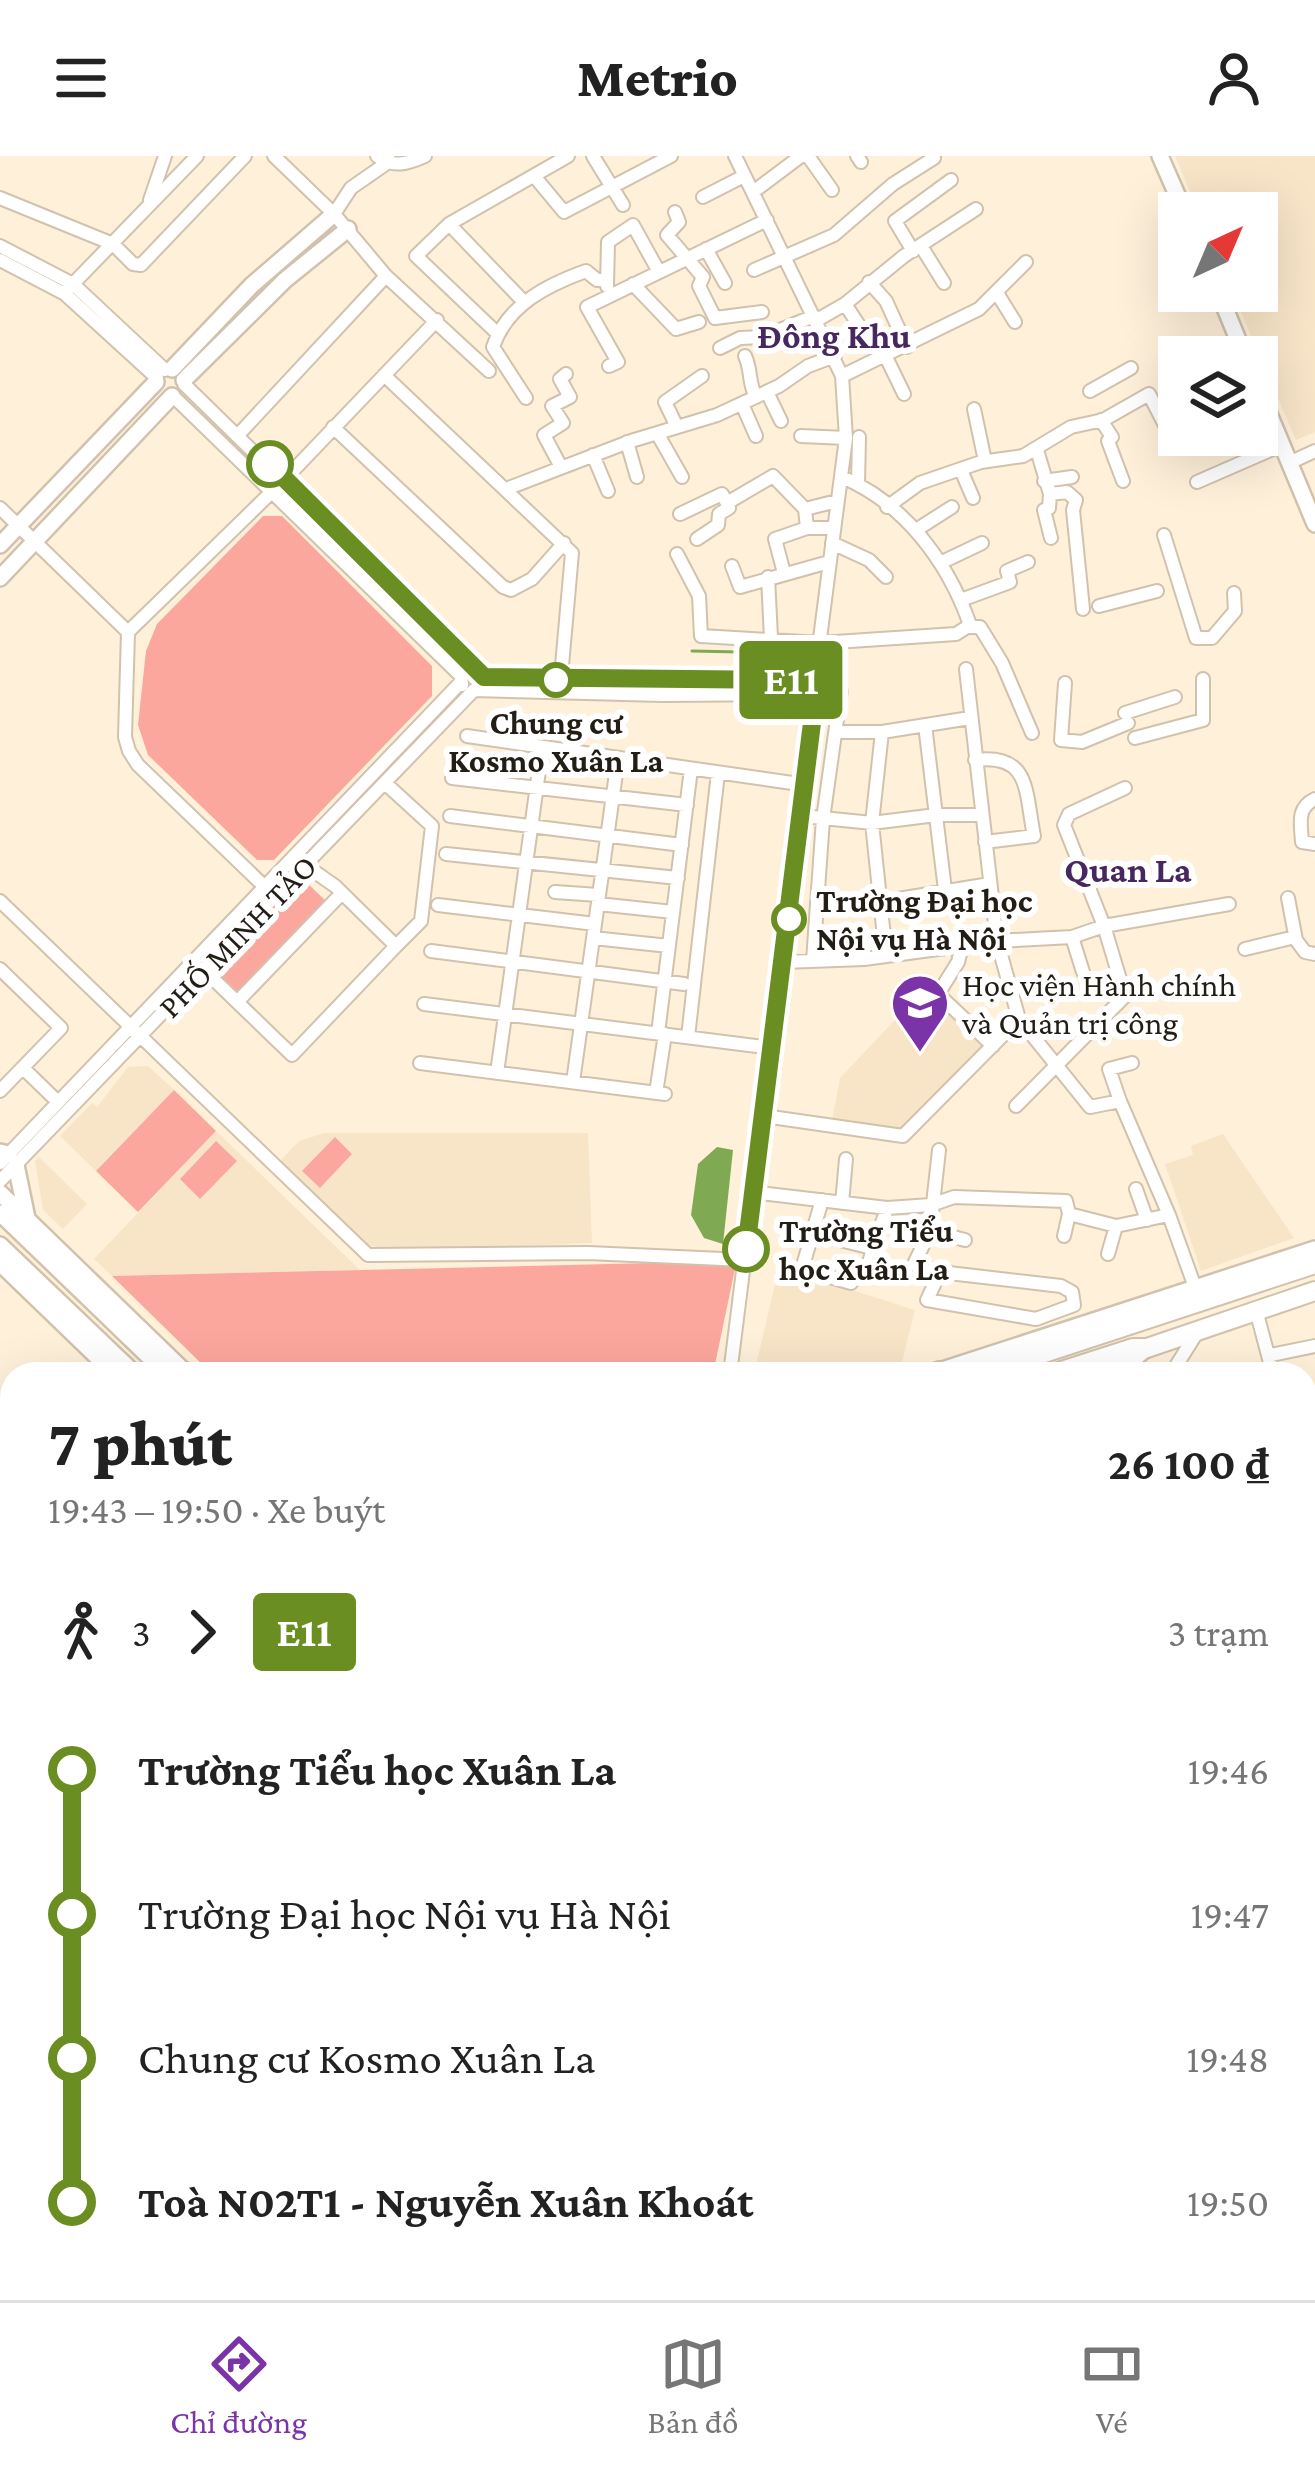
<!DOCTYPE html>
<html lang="vi">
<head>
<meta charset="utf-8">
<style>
  :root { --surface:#fff; --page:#f6f6f6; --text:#222; --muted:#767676; --line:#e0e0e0; --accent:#7a34a7 }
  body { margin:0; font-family:"Crimson Pro",serif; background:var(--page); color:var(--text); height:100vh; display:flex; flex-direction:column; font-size:45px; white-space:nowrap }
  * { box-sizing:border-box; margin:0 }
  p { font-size:39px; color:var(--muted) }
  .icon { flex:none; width:66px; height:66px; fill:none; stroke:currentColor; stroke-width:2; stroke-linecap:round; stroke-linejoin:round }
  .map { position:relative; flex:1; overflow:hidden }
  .side { position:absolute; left:0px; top:1206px; width:1317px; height:939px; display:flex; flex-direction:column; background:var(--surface); border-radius:36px 36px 0 0; box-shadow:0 12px 48px #0002 }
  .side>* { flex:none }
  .badge { padding:0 24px; border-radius:9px; font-size:42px; line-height:78px }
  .needle { width:78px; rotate:44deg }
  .buttons { position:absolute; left:1158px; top:36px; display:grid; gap:24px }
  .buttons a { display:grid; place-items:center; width:120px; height:120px; border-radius:0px; background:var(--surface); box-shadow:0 12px 48px #0002; font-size:60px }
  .map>.badge { position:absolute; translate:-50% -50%; box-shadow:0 0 0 6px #fff }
  .legs { display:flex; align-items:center; gap:18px; height:132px; padding:0 48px; font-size:39px }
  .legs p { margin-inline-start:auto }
  .head { display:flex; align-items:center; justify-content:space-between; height:204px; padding:0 48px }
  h1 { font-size:66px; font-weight:800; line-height:90px }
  ul { padding:0 48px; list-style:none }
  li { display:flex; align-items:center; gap:42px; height:144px; font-size:45px }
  li i { display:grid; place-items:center; width:18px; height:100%; margin:0 15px; background:currentColor }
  li i::after { content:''; width:30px; height:30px; margin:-15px; border:9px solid; border-radius:50%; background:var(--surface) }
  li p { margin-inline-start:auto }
  li:first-child i { background:linear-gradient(#0000 50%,currentColor 0) }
  li:last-child i { background:linear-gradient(currentColor 50%,#0000 0) }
  header { display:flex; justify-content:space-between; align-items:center; height:156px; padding:0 48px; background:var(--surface); font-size:54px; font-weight:800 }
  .dock { display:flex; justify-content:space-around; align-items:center; height:168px; border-top:3px solid var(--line); background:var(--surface); font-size:33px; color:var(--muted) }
  .dock a { display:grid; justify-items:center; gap:6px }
  .dock .on { color:var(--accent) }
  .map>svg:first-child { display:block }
</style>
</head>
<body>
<header><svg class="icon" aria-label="menu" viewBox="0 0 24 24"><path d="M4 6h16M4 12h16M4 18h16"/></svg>Metrio<svg class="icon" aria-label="person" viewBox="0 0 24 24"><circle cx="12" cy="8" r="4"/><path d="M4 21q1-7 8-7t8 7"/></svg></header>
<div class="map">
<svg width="1315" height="2144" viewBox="0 0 1315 2144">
  <rect width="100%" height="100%" fill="#fef0d9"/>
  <path fill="#f8e5c8" d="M1175,0H1315V276L1296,284L1232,135H1257V57H1199Z
    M926,831L987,890L903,976L832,965L840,922Z
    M148,910L174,934L96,1015L60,980L92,947L97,951L128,911Z
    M216,975L360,1114L112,1120L94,1103Z
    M324,977H588L592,1087L396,1095L363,1088L278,1007L299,985Z
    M1223,978L1294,1082L1201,1115L1165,1008L1193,999L1191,990Z
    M39,1001L87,1048L63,1073L43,1054L35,1005Z
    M779,1111L915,1154L901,1210L872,1218H754Z"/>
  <path fill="#fca79d" d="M263,360H282L432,510V540L274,704H257L148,599L138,569L146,495L157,468Z
    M306,726L327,746L235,844L213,822Z
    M174,934L216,975L138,1056L96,1015Z
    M335,981L352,998L320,1032L302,1015Z
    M216,985L237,1005L200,1043L180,1023Z
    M650,1107L736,1108L713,1218H212L112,1120Z"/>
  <path fill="#7fa952" d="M717,991L733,994L723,1088L704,1082L691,1059L698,1008Z
    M1315,1706V2144H693L702,2133H1305V1709Z"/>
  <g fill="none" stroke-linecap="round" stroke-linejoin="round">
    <path stroke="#7fa952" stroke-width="3" d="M692,495L793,497
      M0,1439H12"/>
    <g stroke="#d1c2ad" stroke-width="16">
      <path id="minor" d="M274,0L334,58L386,120L489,215
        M377,0C394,12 407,8 425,0
        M593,0L623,49
        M735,0L842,220L846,282L815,521
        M808,0L832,34
        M857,0L861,6
        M534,20L564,56L671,0
        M753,36L801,0
        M703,41L744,20
        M0,42L113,88L133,108L141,109L245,0
        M150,44L165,0
        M675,56L679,66L667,79L703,121L699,130L715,162L762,156
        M334,58L351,32L387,7L388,0
        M449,68L524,146
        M0,90L73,128L165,214
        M921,90L944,127
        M706,93L725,127
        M913,95L895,65L951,24
        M0,104L65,138L157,222
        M754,114L834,79L893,28L934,2
        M869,126L886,145L907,191
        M633,128L676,173L699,166
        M607,130L608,86L633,69L659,116
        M69,132L197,0
        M997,137L1015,166
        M845,148L862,174V188
        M817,164L845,148L904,100L976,53
        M497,177L416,100L449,68L568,0
        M720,192L740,182L763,181L814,160
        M745,200C752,215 748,227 756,241
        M886,201L904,238
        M609,210L618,206L587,151L767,64
        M384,219L572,397L560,532
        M842,220L979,153L1026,106
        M184,228L484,521
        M1090,235L1131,212
        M767,236L781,265
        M173,240L461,520L462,529
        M526,242L493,191C507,149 547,129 586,115L597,124H605
        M742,248L756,280
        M974,253L985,305
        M1105,263L1149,238L1168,275L1179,269
        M1101,264L1112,281L1108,285L1123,325
        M333,271L503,431L511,434L532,423L564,387
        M677,271L665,246L702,220
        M657,277L682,321
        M239,278L386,120
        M801,280L846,282
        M627,286L637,321
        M1037,294L1050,338L1049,352L1044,354L1051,382
        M593,299L608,335
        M1289,307L1315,295
        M561,311L544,279L563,267L552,250L570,241L560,223L566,218
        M961,314L973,342
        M842,321C904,347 947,405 969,466L967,471
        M1044,325L1072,321
        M1197,326L1282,289
        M858,327L859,281
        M506,333L631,285L717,259L779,230L808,210L835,200
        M1050,338L1067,336L1076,344L1073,354L1083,453
        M887,351L920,327L981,306L1023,300L1071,271L1103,264
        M0,352L128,476L125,581L129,595L138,609L266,732
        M805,353L837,345
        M680,358L722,338L727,347
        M916,374L952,351
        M1164,379L1196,482H1212L1235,455L1234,437
        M697,383L718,369L719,358L729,352L727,347L773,320L805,353L807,372
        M832,387L869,404L886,421
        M677,398L699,440L701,480L820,487L956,478L967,471
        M940,407L982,387
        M732,410L740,431L829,406
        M784,417L775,383L807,372H833
        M768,421L771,482
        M961,444L1010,426L1007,415L1028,406
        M1099,450L1157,435
        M967,471H980L1002,507L1032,577
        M128,476L285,323L437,164
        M966,513L997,785L1019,863L1090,951L1120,945L1169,1059
        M484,521L798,524L807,519L821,527V535L815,543L730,1218
        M1065,527L1061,584L1082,586L1128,567
        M1125,557L1175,541
        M925,569L945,734
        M836,576H882L970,562
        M882,576L872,667L886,800
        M467,580L806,629
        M1135,582L1203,564V523
        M975,604C1031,597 1025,636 1034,680L985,686
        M452,622L687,649
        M1315,643C1296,652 1301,668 1302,686L1315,688
        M450,660L682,689
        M803,660L872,667L936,659H981
        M446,698L678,722
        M305,709L335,730L396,790L421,765L432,670L385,627
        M555,736L598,739
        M1288,742L1296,784L1305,796L1315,798
        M0,745L368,1099L588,1097L745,1104
        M880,746L990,728
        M598,748L673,756
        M438,749L595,768
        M1072,781L1083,816
        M593,782L669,790
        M962,790L958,806L938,838L993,890
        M1245,793L1295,781
        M431,795L684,828
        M813,805L823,663L841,535L822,532
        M783,806L864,803L997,785L1072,781L1104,770L1229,748
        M0,813L61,872L0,935
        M205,815L292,899L396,790
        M237,846L342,737
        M424,848L772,892
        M658,877L691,613
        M688,881L718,617
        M420,907L665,938
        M23,912L58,946
        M497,917L542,593
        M573,926L618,603
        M656,937L665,878
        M1120,945L1109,913L1132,907
        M1016,950L1125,840L1104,770L1064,669L1069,658L1125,632
        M764,960L903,980L1019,863
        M939,994L930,1075L914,1108L940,1116L927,1144L1036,1163L1074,1149L1072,1136L1061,1130L940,1116
        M0,1007L461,526
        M0,1025L474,534L663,539L798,538L804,544L815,543
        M1136,1033L1147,1064
        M752,1036L887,1052L931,1049L954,1041L1066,1045L1069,1058L1116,1070L1169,1059L1196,1134
        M822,1044L802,1113L851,1127
        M842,1047L846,1003
        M930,1075L965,1084
        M812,1077L872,1092
        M1064,1080L1069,1058
        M1108,1098L1116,1070
        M868,1109L887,1052
        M1256,1154L1273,1218
        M1271,1199L1315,1190
        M1171,1218L1198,1175
        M1305,1252L1315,1250
        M1305,1335L1315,1345
        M1305,1702L1315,1699
        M45,2144H144
        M159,2144H302
        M333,2144L384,2141L514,2144
        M589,2144L611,2133"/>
    </g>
    <g stroke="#d1c2ad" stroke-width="20">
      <path id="major" d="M1160,0L1185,57
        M1218,135L1245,201
        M172,213L252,129L334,58
        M184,224L285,124L348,73
        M1257,229L1315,368
        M0,389L156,226
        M0,422L172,240
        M0,996L9,998
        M16,1009L27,1062
        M0,1037L187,1218
        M0,1057L167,1218
        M0,1089L135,1218
        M0,1107L115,1218
        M930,1218L1315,1093
        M1082,1218L1136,1201L1147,1192
        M1305,1603L1315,1599
        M1305,1623L1315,1619
        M0,1728L12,1716
        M0,1789L12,1777
        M475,2144L488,2133
        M494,2144L507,2133"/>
    </g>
    <g stroke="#d1c2ad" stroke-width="22">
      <path id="highway" d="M937,1218L939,1215
        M980,1218L1315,1108
        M1052,1218L1133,1192H1147L1315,1135
        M0,1743L12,1730
        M0,1775L12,1763"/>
    </g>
    <use href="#minor" stroke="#fff" stroke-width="12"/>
    <use href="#major" stroke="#fff" stroke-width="15"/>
    <use href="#highway" stroke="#fff" stroke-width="18"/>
  </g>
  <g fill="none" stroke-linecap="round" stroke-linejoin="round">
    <g stroke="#fff" stroke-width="27">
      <path id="line-1" d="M270,308L484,521L799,524L808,519L819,523L821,535L815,543L746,1093"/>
    </g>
    <use href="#line-1" stroke="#6b8e23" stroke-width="18"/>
  </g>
  <defs>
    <g id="university-pin" transform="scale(3)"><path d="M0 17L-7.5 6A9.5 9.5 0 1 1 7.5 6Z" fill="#7a34a7" stroke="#fff"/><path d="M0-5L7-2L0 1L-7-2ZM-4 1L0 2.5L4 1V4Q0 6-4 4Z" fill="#fff"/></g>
  </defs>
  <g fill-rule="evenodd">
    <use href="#university-pin" x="920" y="847"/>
  </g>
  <g fill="#fff" stroke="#6b8e23" stroke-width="6">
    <circle cx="270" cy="308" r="21"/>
    <circle cx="556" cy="524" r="15"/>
    <circle cx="789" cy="763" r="15"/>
    <circle cx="746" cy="1093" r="21"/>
  </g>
  <g text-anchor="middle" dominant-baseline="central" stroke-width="12" stroke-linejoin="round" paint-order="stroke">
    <g font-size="33" font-weight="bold" fill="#221d15" stroke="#fff" text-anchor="start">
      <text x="556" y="566" text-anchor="middle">Chung cư<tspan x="556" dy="38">Kosmo Xuân La</tspan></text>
      <text x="816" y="744">Trường Đại học<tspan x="816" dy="38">Nội vụ Hà Nội</tspan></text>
      <text x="779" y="1074">Trường Tiểu<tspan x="779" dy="38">học Xuân La</tspan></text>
    </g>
    <g font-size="33" fill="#221d15" stroke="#fff">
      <text transform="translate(237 780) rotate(-46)">PHỐ MINH TẢO</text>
    </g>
    <g font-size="33" fill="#221d15" stroke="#fff" text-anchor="start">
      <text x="962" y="828">Học viện Hành chính<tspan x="962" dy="38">và Quản trị công</tspan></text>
    </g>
    <g font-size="36" font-weight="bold" fill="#47275f" stroke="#fff">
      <text x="834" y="180">Đông Khu</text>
      <text x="1128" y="714">Quan La</text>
    </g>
  </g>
</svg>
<div class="buttons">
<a><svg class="needle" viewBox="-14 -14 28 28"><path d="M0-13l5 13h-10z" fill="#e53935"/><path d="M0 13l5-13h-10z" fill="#767676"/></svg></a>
<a><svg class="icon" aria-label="layers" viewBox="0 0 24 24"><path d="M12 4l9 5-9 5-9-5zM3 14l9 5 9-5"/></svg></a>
</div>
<b class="badge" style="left:791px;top:524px;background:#6b8e23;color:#fff">E11</b>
<section class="side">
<div class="head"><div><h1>7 phút</h1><p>19:43 – 19:50 · Xe buýt</p></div><b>26 100 ₫</b></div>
<div class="legs"><svg class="icon" aria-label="walk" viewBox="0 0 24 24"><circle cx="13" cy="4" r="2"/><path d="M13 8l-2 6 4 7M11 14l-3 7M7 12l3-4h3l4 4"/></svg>3<svg class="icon" aria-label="forward" viewBox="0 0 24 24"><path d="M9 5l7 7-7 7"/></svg><b class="badge" style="background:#6b8e23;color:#fff">E11</b><p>3 trạm</p></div>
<ul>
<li><i style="color:#6b8e23"></i><b>Trường Tiểu học Xuân La</b><p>19:46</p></li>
<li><i style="color:#6b8e23"></i><span>Trường Đại học Nội vụ Hà Nội</span><p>19:47</p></li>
<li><i style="color:#6b8e23"></i><span>Chung cư Kosmo Xuân La</span><p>19:48</p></li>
<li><i style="color:#6b8e23"></i><b>Toà N02T1 - Nguyễn Xuân Khoát</b><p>19:50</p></li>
</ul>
</section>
</div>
<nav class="dock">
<a class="on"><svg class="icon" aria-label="directions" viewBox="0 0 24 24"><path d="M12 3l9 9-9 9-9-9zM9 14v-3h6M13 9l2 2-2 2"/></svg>Chỉ đường</a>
<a><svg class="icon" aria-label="map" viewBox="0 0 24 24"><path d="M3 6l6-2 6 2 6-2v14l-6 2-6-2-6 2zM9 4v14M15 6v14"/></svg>Bản đồ</a>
<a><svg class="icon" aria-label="tickets" viewBox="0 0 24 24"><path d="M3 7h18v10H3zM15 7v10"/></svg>Vé</a>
</nav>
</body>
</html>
